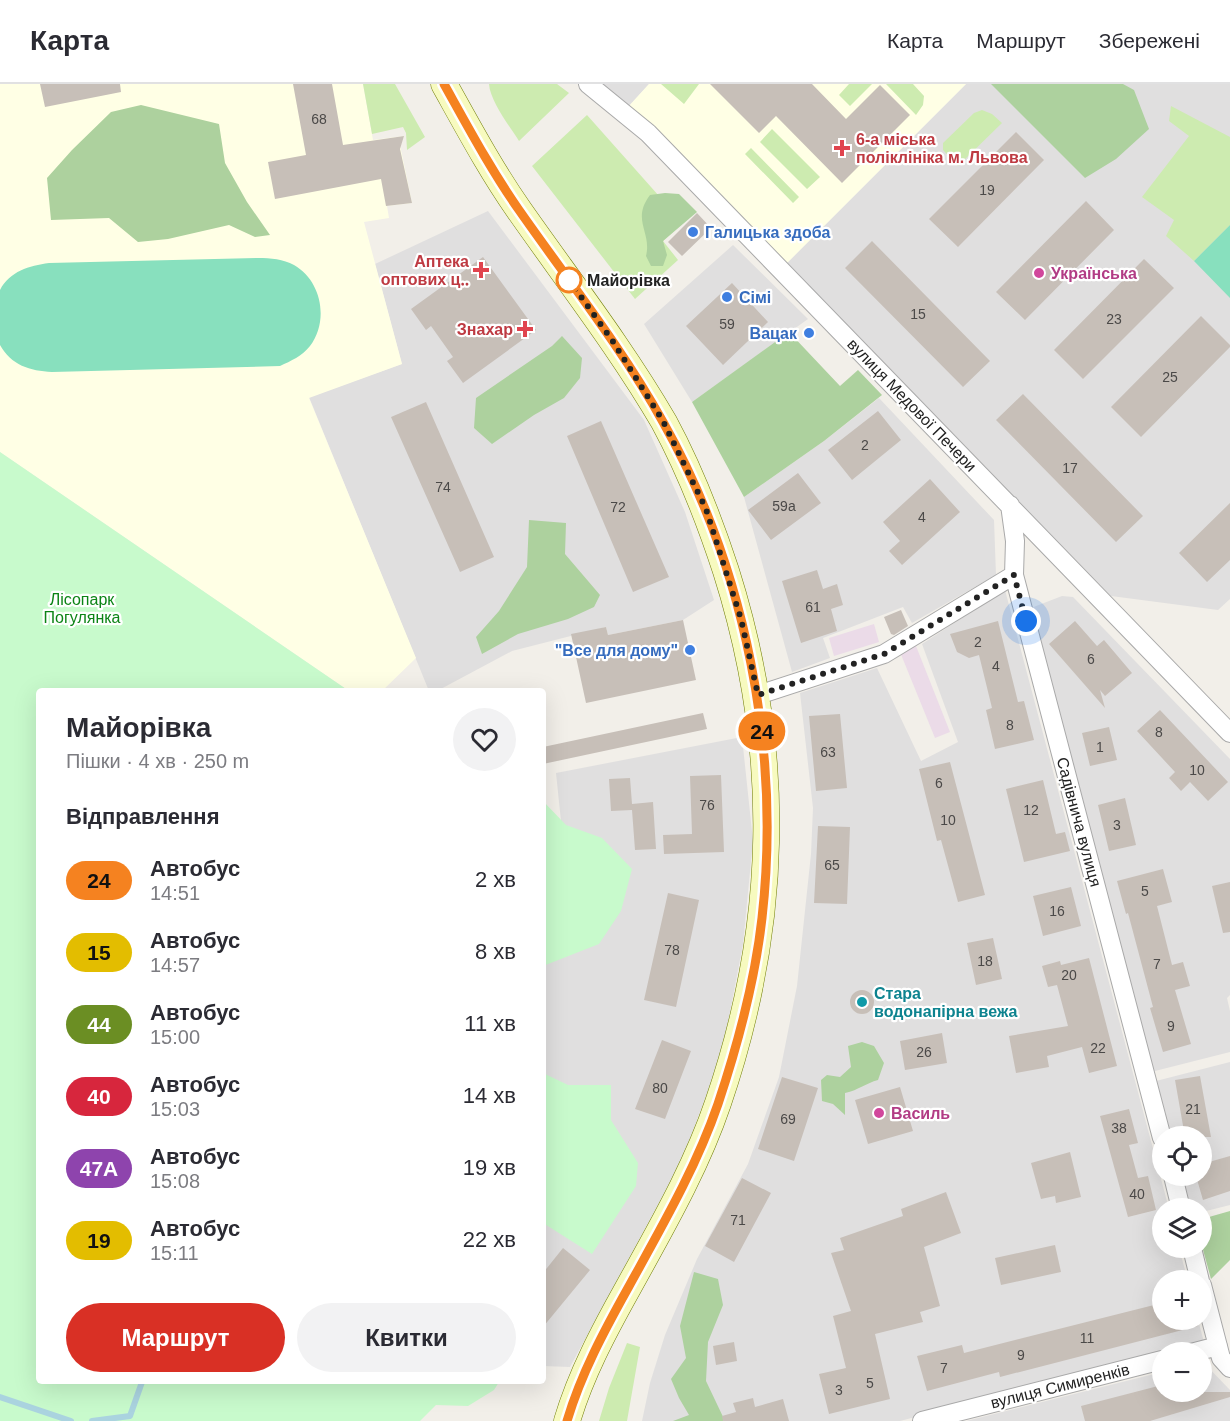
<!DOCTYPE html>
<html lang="uk">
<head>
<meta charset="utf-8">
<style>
  :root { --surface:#fff; --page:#f2f2f3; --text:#2b2b33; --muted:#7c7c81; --line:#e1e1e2; --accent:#d93025 }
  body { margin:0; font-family:Arial,sans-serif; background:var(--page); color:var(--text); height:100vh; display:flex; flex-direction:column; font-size:22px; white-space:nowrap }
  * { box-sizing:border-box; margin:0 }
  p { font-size:20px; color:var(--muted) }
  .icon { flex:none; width:33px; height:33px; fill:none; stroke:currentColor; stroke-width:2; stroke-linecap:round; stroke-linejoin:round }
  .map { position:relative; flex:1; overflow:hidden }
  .sheet { position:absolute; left:36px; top:604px; width:510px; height:696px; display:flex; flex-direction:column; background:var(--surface); border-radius:6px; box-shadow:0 6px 24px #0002 }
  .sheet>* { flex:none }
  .badge { padding:0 12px; border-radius:20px; font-size:21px; line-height:39px }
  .controls { position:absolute; left:1152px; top:1042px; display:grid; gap:12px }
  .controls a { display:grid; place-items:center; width:60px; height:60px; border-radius:50%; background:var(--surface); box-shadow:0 6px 24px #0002; font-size:30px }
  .you { position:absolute; width:30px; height:30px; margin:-15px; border:4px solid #fff; border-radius:50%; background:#1a73e8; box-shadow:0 0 0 9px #1a73e833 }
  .map>.badge { position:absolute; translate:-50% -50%; box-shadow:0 0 0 3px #fff }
  h2 { padding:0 30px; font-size:22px; line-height:54px }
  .round { display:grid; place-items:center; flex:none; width:63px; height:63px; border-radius:32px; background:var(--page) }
  .head { display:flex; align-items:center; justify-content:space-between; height:102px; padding:0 30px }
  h1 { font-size:28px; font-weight:700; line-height:45px }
  .cta { display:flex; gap:12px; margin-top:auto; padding:12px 30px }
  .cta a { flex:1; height:69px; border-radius:36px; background:var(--accent); color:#fff; font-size:24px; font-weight:700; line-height:69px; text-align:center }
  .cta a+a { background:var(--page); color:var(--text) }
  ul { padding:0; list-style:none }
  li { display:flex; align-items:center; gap:18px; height:72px; padding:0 30px }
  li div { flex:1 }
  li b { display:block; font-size:22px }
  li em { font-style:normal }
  li .badge { min-width:66px; font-weight:700; text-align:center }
  header { display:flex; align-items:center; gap:36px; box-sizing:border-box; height:84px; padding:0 30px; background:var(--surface); border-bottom:2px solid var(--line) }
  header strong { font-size:28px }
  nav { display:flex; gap:33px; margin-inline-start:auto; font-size:21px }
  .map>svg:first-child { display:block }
</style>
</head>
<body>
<header>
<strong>Карта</strong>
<nav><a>Карта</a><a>Маршрут</a><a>Збережені</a></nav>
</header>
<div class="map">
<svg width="1230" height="1337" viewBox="0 0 1230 1337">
  <rect width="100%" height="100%" fill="#f2efe9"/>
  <path fill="#e0dfdf" d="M600,0H649L628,23Z
    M966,0H1230V515L1218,526L1111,512L787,179Z
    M488,127L644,336L685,428L714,516L683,536L608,551L606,543L512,567L437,607H429L309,313L402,280L375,180Z
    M733,161L808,235L692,318L644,240Z
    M879,314L994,436L996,491L912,539L903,523L823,554L830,574L792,588L744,413L824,357Z
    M1005,506L1169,1125H1162V1164H1179L1188,1197H1162V1236H1198L1204,1258L900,1337H642L650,1299L665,1251L697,1175L748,1080L779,993L797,902L811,770L813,724L800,609L877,584L921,677L958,658L922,560Z
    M1062,512L1073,513L1230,675V911L1227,914L1230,927V968L1151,988L1031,524Z
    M742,653L753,757L743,860L722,970L681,1078L570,1283L543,1282V828L567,795L556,689Z
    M1230,978V1121L1202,1128V1125H1188L1180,1092H1202V1053H1170L1156,997Z
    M1202,1278H1203L1230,1306V1337H966L1162,1288V1308H1202Z"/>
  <path fill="#ebdbe8" d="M874,540L879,558L834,572L829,554Z
    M916,562L950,648L935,654L900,568Z"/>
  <path fill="#ffffe5" d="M0,0H363L373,56L404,52L401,61H400L412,119L387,122L389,134L364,138L402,280L309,314L416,574L382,607H349L0,368Z
    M649,0H966L787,179L628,23Z"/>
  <path fill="#cdebb0" d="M363,0H395L425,53L407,66L406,49L403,43L372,50Z
    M489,0H557L569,9L519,57C510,43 490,17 489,0Z
    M661,0H699L684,20Z
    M849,0H872L850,22L839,11Z
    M886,0H913L924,12L923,21L916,31Z
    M1171,22L1230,53V141L1194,177L1166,152L1174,136L1142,113L1189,52L1169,37Z
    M982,26L992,30L1002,39L958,82L943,66V59L974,29Z
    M587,31L683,139L663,157L678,176L635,215L532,82Z
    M772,45L820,93L807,105L760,58Z
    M751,64L799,113L793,119L745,70Z
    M627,1259L640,1263L627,1337H599L609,1304Z"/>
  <path fill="#add19e" d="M991,0H1123L1134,6L1149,45L1116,75L1085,94Z
    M141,21L219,40L225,79L247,118L270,151L255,153L229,141L168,155L138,158L109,134L51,136L47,94L72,66L111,28Z
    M665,109L679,110L697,128L663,157L667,171L663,182H651L646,172C652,148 631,136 650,111Z
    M789,248L840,302L858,286L882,311L824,357L744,413L692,318Z
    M562,252L582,274L580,294L564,314L534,331L492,360L474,344L476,314L552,262Z
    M529,436L566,439L565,470L600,511L594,523L568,535L518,550L482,570L476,553L499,527L527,483Z
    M862,958L874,962L884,979L878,996C866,999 859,1006 845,1009V1031L833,1020L822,1017L821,996L827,991L840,993L851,983L848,962Z
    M1230,1127V1176L1211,1195L1202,1162V1135Z
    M694,1188L718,1195L723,1221L708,1258L706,1297L725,1337H673L689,1331L679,1314L671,1295L686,1274L680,1242Z"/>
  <path fill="#c8facc" d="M0,368L349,607L39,608V1298H499L494,1306L468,1322L436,1321L420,1337H0Z
    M543,717L566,741L602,754L632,785L621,827L599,860L543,882Z
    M543,989L568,1001H611V1036L638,1079L636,1102L592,1170L543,1139Z"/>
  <path fill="#88e0be" d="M1230,141V214L1194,177Z
    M258,174C271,174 283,175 294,181C322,197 329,237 310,262C302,272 291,277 280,282L52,288C30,287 11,281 0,261V206C10,187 29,182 49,179Z"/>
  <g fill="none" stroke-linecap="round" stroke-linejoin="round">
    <path stroke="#aad3df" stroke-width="6" d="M0,1313L71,1337
      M92,1337L130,1332L142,1298"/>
  </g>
  <path fill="#c7bfb8" d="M40,0H120L121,8L45,23Z
    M293,0H332L343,61L404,52L400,65L412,119L386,122L381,95L275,115L268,78L306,71Z
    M710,0H812L846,35L880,1L910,31L842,99L776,32L759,49Z
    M1016,48L1044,76L958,163L929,135Z
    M1086,117L1114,146L1025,236L996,208Z
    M697,129L711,144L682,172L668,158Z
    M872,157L990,277L963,303L845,184Z
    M483,173L536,246L463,299L447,277L453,273L431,242L426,246L411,225Z
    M1144,175L1174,204L1083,295L1054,266Z
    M732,199L768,238L723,281L686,242Z
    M1201,232L1230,261V263L1141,353L1111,323Z
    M1023,310L1143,432L1116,458L996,336Z
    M426,318L494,473L460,488L391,333Z
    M878,327L901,356L852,396L828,366Z
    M601,337L669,493L633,508L567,352Z
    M798,389L821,419L771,456L748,426Z
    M930,395L960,428L902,481L889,467L900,457L883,438Z
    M1230,419V476L1207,498L1179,469Z
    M817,486L823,505L837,500L843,521L831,525L837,547L801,559L782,497Z
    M901,526L908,542L894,551L891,550L884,533Z
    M683,536L696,596L586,619L571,550L606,543L608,551Z
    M998,537L1018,618L1024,617L1034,656L995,665L986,626L992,624L979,571L969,574L957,568L950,550Z
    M1075,537L1097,562L1104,556L1132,589L1105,612L1100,606L1105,624L1049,560Z
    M1160,626L1228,698L1208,717L1190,698L1181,707L1169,694L1175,688L1137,647Z
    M703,629L707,645L543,680V663Z
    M840,630L847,704L816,707L809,632Z
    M1109,643L1117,676L1090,682L1082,649Z
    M950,678L985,811L958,818L941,756L937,757L919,685Z
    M721,691L724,768L664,770L663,751L692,750L690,692Z
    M630,694L632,720L653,718L656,765L635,766L632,726L611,727L609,695Z
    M1043,696L1056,750L1065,748L1070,767L1024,778L1006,705Z
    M1125,714L1136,761L1109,767L1098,721Z
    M818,742L850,743L847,820L814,819Z
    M1163,785L1172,818L1157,822L1172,881L1183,878L1190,902L1175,906L1191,960L1163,968L1150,924L1153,923L1128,829L1126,830L1117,797Z
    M1230,798V848L1223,849L1212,802Z
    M1071,803L1081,842L1043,852L1033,812Z
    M668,809L699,816L676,923L644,916Z
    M993,854L1002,895L976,901L967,859Z
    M1089,874L1117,982L1089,989L1082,963L1047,972L1049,983L1016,989L1009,952L1068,942L1057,901L1048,903L1042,882L1060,877L1061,881Z
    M850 918a12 12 0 1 1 24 0a12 12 0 1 1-24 0Z
    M942,949L947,979L905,986L900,957Z
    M662,956L691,967L665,1035L635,1025Z
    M1200,992L1211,1053H1185L1175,996Z
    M782,993L818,1004L794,1077L758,1065Z
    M900,1003L913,1047L868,1060L855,1016Z
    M1129,1025L1138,1059L1129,1061L1138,1094L1148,1092L1156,1126L1128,1133L1100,1032Z
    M1070,1068L1081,1113L1056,1119L1055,1112L1041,1115L1031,1079Z
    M1230,1072V1107L1203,1116L1196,1092H1202V1080Z
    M742,1094L771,1109L734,1178L705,1162Z
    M946,1108L961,1149L924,1163L940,1222L920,1228L923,1238L875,1250L890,1315L829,1330L819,1290L846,1284L833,1232L851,1227L831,1169L844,1166L840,1154L903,1132L901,1125Z
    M1055,1161L1061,1188L1001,1201L995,1174Z
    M563,1164L590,1186L543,1243V1189Z
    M1162,1219V1236H1197L1198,1242L1000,1293L999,1288L927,1307L917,1272L962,1261L964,1269Z
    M734,1258L737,1277L716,1281L713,1262Z
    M1162,1301V1308H1230V1313L1150,1337H1085L1081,1322Z
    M753,1314L755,1323L783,1315L789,1337H723L722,1332L736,1328L733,1319Z"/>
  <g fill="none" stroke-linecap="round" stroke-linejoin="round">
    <g stroke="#a9a9a9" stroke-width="20">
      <path id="street" d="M588,0L648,49L1230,649
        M1010,421L1015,457L1014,491L1162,1054
        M758,611L884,570L1014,491
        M1173,1092L1181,1125
        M1192,1164L1200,1197
        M1202,1201L1221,1274L1230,1284
        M1191,1269L1218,1262
        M922,1337L1162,1276"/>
    </g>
    <g stroke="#707d05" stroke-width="27">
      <path id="secondary" d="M444,0C468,43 491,86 519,126C568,196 621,264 664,338C690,386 709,435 726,487C783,667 779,841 718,1019C696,1084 661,1144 628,1204C604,1247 581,1290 567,1337"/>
    </g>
    <use href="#street" stroke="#fff" stroke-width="18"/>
    <use href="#secondary" stroke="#f7fabf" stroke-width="26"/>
  </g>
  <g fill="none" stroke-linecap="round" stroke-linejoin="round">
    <g stroke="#fff" stroke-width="14">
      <path id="line" d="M444,0C468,43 491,86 519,126C568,196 622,264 663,338C746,485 781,667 762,834C755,897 738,960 718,1020C696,1084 661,1144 628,1204C604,1247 581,1290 567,1337"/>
    </g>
    <use href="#line" stroke="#f58220" stroke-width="9"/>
    <path stroke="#222" stroke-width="6" stroke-dasharray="0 10.8" d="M569,196L612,256L663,337L706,425L741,535L758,611L884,570L1014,491L1026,537"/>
  </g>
  <g fill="#e0444e" stroke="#fff" stroke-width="2">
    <path d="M839 55h6v6h6v6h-6v6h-6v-6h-6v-6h6z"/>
    <path d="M478 177h6v6h6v6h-6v6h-6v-6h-6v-6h6z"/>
    <path d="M522 236h6v6h6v6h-6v6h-6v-6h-6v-6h6z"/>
  </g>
  <g fill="#3f7fe0" stroke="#fff" stroke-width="2">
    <circle cx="693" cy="148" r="6"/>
    <circle cx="727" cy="213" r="6"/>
    <circle cx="809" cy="249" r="6"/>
    <circle cx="690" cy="566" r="6"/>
  </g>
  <g fill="#d1479c" stroke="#fff" stroke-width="2">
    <circle cx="1039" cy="189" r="6"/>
    <circle cx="879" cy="1029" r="6"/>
  </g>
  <circle fill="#fff" stroke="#f58220" stroke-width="3" cx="569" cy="196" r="12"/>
  <circle fill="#0f9aa8" stroke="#fff" stroke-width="2" cx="862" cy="918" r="6"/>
  <g text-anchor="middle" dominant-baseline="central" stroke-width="4.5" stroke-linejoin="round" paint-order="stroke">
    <g font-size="14" fill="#4b4948">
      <text x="319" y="35">68</text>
      <text x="987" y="106">19</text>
      <text x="918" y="230">15</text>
      <text x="1114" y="235">23</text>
      <text x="727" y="240">59</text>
      <text x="1170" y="293">25</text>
      <text x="865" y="361">2</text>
      <text x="1070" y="384">17</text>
      <text x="443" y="403">74</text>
      <text x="784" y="422">59а</text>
      <text x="618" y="423">72</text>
      <text x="922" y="433">4</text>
      <text x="813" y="523">61</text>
      <text x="978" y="558">2</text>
      <text x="1091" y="575">6</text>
      <text x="996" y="582">4</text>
      <text x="1010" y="641">8</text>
      <text x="1159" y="648">8</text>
      <text x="1100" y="663">1</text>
      <text x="828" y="668">63</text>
      <text x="1197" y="686">10</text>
      <text x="939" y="699">6</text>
      <text x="707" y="721">76</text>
      <text x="1031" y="726">12</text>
      <text x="948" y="736">10</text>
      <text x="1117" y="741">3</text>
      <text x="832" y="781">65</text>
      <text x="1145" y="807">5</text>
      <text x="1057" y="827">16</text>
      <text x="672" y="866">78</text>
      <text x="985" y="877">18</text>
      <text x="1157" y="880">7</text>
      <text x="1069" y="891">20</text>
      <text x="1171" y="942">9</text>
      <text x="1098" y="964">22</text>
      <text x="924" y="968">26</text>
      <text x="660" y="1004">80</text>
      <text x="1193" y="1025">21</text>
      <text x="788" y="1035">69</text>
      <text x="1119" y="1044">38</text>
      <text x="1137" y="1110">40</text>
      <text x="738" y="1136">71</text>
      <text x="1087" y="1254">11</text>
      <text x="1021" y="1271">9</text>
      <text x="944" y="1284">7</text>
      <text x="870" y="1299">5</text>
      <text x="839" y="1306">3</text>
    </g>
    <g font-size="16" font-weight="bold" fill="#be3a42" stroke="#fff" text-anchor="end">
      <text x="856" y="55" text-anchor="start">6-а міська<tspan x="856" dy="18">поліклініка м. Львова</tspan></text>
      <text x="469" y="177">Аптека<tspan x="469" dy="18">оптових ц‥</tspan></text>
      <text x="513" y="245">Знахар</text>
    </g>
    <g font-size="16" font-weight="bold" fill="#366cbe" stroke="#fff" text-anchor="start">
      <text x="705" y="148">Галицька здоба</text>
      <text x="739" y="213">Сімі</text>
      <text x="797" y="249" text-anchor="end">Вацак</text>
      <text x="678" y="566" text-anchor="end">"Все для дому"</text>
    </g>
    <g font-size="16" font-weight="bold" fill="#b23c85" stroke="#fff" text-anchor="start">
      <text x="1051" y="189">Українська</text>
      <text x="891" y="1029">Василь</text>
    </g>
    <g font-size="16" font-weight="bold" fill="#222" stroke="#fff" text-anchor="start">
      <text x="587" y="196">Майорівка</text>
    </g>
    <g font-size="16" fill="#222" stroke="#fff">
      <text transform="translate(912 321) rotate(46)">вулиця Медової Печери</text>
      <text transform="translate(1079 738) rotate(75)">Садівнича вулиця</text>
      <text transform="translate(1060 1302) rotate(-14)">вулиця Симиренків</text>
    </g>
    <g font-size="16" fill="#0c8416" stroke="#fff">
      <text x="82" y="515">Лісопарк<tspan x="82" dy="18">Погулянка</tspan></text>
    </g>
    <g font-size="16" font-weight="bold" fill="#0d838f" stroke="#fff" text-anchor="start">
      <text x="874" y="909">Стара<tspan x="874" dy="18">водонапірна вежа</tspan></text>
    </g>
  </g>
</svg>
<div class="controls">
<a><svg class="icon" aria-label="locate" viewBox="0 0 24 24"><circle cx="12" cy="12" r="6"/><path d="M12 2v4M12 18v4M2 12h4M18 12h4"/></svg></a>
<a><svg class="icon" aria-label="layers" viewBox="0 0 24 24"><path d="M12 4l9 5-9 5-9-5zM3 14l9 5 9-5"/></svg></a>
<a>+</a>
<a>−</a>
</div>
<div class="you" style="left:1026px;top:537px"></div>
<b class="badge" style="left:762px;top:647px;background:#f58220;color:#111">24</b>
<section class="sheet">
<div class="head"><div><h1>Майорівка</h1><p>Пішки · 4 хв · 250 m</p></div><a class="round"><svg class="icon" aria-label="heart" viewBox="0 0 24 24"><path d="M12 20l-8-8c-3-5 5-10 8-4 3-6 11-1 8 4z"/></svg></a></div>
<h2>Відправлення</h2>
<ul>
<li><span class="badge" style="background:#f58220;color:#111">24</span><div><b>Автобус</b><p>14:51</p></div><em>2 хв</em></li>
<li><span class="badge" style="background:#e3bd00;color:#111">15</span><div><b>Автобус</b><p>14:57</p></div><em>8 хв</em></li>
<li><span class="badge" style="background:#6b8e23;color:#fff">44</span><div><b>Автобус</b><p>15:00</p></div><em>11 хв</em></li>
<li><span class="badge" style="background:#d7263d;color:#fff">40</span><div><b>Автобус</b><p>15:03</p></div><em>14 хв</em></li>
<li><span class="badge" style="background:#8e44ad;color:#fff">47А</span><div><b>Автобус</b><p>15:08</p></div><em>19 хв</em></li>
<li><span class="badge" style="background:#e3bd00;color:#111">19</span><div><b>Автобус</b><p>15:11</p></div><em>22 хв</em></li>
</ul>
<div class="cta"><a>Маршрут</a><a>Квитки</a></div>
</section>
</div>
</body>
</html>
